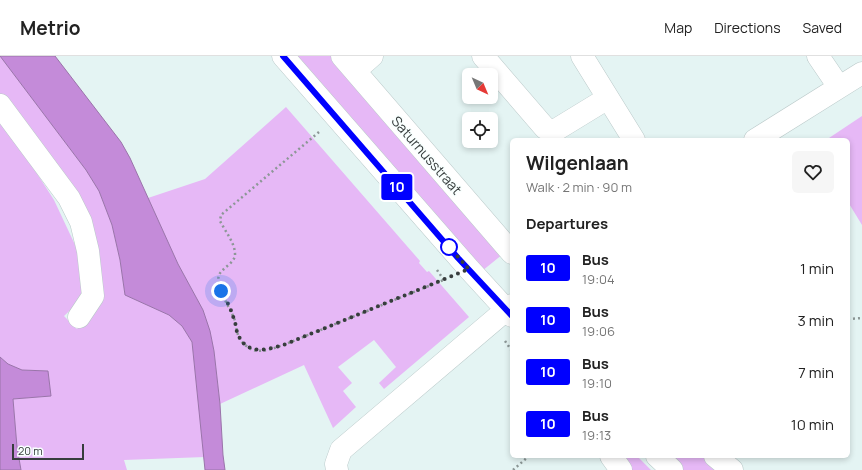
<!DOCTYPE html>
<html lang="en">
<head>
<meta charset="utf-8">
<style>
  :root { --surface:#fff; --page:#f6f6f6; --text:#222; --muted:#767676; --line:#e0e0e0 }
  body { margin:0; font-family:Manrope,sans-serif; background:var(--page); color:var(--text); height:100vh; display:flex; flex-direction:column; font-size:15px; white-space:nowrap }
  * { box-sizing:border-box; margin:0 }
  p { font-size:13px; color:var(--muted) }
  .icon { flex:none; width:22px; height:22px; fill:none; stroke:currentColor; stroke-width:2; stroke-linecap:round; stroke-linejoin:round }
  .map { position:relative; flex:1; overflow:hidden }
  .side { position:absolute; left:510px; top:82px; width:340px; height:320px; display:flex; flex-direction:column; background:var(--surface); border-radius:6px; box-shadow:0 2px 6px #0003 }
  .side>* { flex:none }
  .badge { padding:0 8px; border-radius:3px; font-size:14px; line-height:26px }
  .needle { width:26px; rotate:136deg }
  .tools { position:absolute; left:462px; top:12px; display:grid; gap:8px }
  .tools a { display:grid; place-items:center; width:36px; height:36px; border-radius:6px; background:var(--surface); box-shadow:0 2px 6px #0003; font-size:20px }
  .scale { position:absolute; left:12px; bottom:10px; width:72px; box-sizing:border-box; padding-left:4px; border:2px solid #373d3d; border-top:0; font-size:11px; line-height:14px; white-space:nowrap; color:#373d3d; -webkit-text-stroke:3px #f8fffe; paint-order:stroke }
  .you { position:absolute; width:20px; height:20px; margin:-10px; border:3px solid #fff; border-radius:50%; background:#1a73e8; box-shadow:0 0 0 6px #1a73e833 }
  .map>.badge { position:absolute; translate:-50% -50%; box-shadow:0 0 0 2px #fff }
  h2 { padding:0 16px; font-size:15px; line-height:36px }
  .round { display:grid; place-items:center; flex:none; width:42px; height:42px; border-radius:6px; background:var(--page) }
  .overview { display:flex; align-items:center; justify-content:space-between; height:68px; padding:0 16px }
  h1 { font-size:19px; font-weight:700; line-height:30px }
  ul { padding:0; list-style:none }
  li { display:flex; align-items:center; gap:12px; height:52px; padding:0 16px }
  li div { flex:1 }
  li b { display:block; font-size:15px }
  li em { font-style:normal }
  li .badge { min-width:44px; font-weight:700; text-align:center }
  header { display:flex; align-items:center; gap:24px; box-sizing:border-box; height:56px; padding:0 20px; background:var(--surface); border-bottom:1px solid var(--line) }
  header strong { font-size:19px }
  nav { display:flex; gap:22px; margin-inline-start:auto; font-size:14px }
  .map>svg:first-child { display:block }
</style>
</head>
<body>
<header>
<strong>Metrio</strong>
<nav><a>Map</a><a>Directions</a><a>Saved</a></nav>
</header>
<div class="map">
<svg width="862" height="414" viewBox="0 0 862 414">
  <rect width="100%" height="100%" fill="#e4f4f3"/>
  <path fill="#e6b8f6" d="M0,0L86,114L99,135L112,169L120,204L125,239L169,259L182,270L192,286L205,401L124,404L127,414H21L17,391L13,343L51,340L48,315L22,314L8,308L0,301V60L54,144L77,193L83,233L80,245L64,260L77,273L94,256L93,194L0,39Z
    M295,0H332L503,198L482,215Z
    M286,51L420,205L419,207L427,216L429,215L469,261L384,333L379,327L396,311L374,284L338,311L352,327L343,335L356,351L333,372L304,309L220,348L214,295L203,254L178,208L148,142L205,123Z
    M862,60V169L848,146V84H826Z
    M621,400H637L651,414H631Z
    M668,400H704L716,411L714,414H683Z"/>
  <path fill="#c48bd9" stroke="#9a74aa" d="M0,0H55L121,86L130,102L178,208L203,254L210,275L214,295L220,348L223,399L225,414H205L192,286L182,270L169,259L125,239L120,204L112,169L99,135L86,114Z
    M0,301L8,308L22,314L48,315L51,340L13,343L17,391L21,414H0Z"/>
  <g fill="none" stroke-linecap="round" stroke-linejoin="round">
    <g stroke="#bac9c9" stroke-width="23">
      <path id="minor" d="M283,0L469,213L512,260
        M342,0L512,197
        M483,0L545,72L554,75L608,42
        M582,0L634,84
        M818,0L839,31
        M355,15L372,0
        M0,49L69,142L81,166L88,195L93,240L79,261
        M755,84L862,17
        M611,400L621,414
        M657,400L672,414
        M715,400L732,414
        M337,414L336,408L341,394L512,249"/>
    </g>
    <path stroke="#8c9796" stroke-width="2.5" stroke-dasharray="2 3" stroke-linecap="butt" d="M319,76L221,159L220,165C225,175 235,187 235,198C236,206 222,212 219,219C215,230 230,252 234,262C237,270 236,278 241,285C243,288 250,293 253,294C264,297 277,291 286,288L446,223
      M437,214L444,224
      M848,263L862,262
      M505,285L512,295
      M513,414L529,400"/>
    <use href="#minor" stroke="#fff" stroke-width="22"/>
  </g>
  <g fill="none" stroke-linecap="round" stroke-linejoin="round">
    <g stroke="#fff" stroke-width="9">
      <path id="line" d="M283,0L458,202L512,260"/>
    </g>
    <use href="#line" stroke="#00f" stroke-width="6"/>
    <path stroke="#373d3d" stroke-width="4" stroke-dasharray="0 7.2" d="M221,235C226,244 232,254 234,264C236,268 236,272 237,276C246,301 267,294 286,288L469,213L448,190L449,191"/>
  </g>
  <circle fill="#fff" stroke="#00f" stroke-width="2" cx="449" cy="191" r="8"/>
  <g text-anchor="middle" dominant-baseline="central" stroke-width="3" stroke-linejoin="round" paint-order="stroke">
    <g font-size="14" fill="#373d3d" stroke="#f8fffe">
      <text transform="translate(427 99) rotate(49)">Saturnusstraat</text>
    </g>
  </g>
</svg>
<div class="tools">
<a><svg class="needle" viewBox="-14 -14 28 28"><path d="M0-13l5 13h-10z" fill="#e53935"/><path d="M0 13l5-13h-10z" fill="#767676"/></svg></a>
<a><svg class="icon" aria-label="locate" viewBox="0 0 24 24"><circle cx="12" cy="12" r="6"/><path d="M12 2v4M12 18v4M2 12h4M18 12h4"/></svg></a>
</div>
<div class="scale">20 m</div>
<div class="you" style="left:221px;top:235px"></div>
<b class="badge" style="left:397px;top:131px;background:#00f;color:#fff">10</b>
<section class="side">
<div class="overview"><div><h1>Wilgenlaan</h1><p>Walk · 2 min · 90 m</p></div><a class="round"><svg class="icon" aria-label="heart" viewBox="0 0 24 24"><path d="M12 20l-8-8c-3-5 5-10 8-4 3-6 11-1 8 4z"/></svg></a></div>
<h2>Departures</h2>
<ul>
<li><span class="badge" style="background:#00f;color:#fff">10</span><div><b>Bus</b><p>19:04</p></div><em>1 min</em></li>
<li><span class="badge" style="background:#00f;color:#fff">10</span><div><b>Bus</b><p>19:06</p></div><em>3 min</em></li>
<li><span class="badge" style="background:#00f;color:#fff">10</span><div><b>Bus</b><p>19:10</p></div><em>7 min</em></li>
<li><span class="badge" style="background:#00f;color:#fff">10</span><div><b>Bus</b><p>19:13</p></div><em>10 min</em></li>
</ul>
</section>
</div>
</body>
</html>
